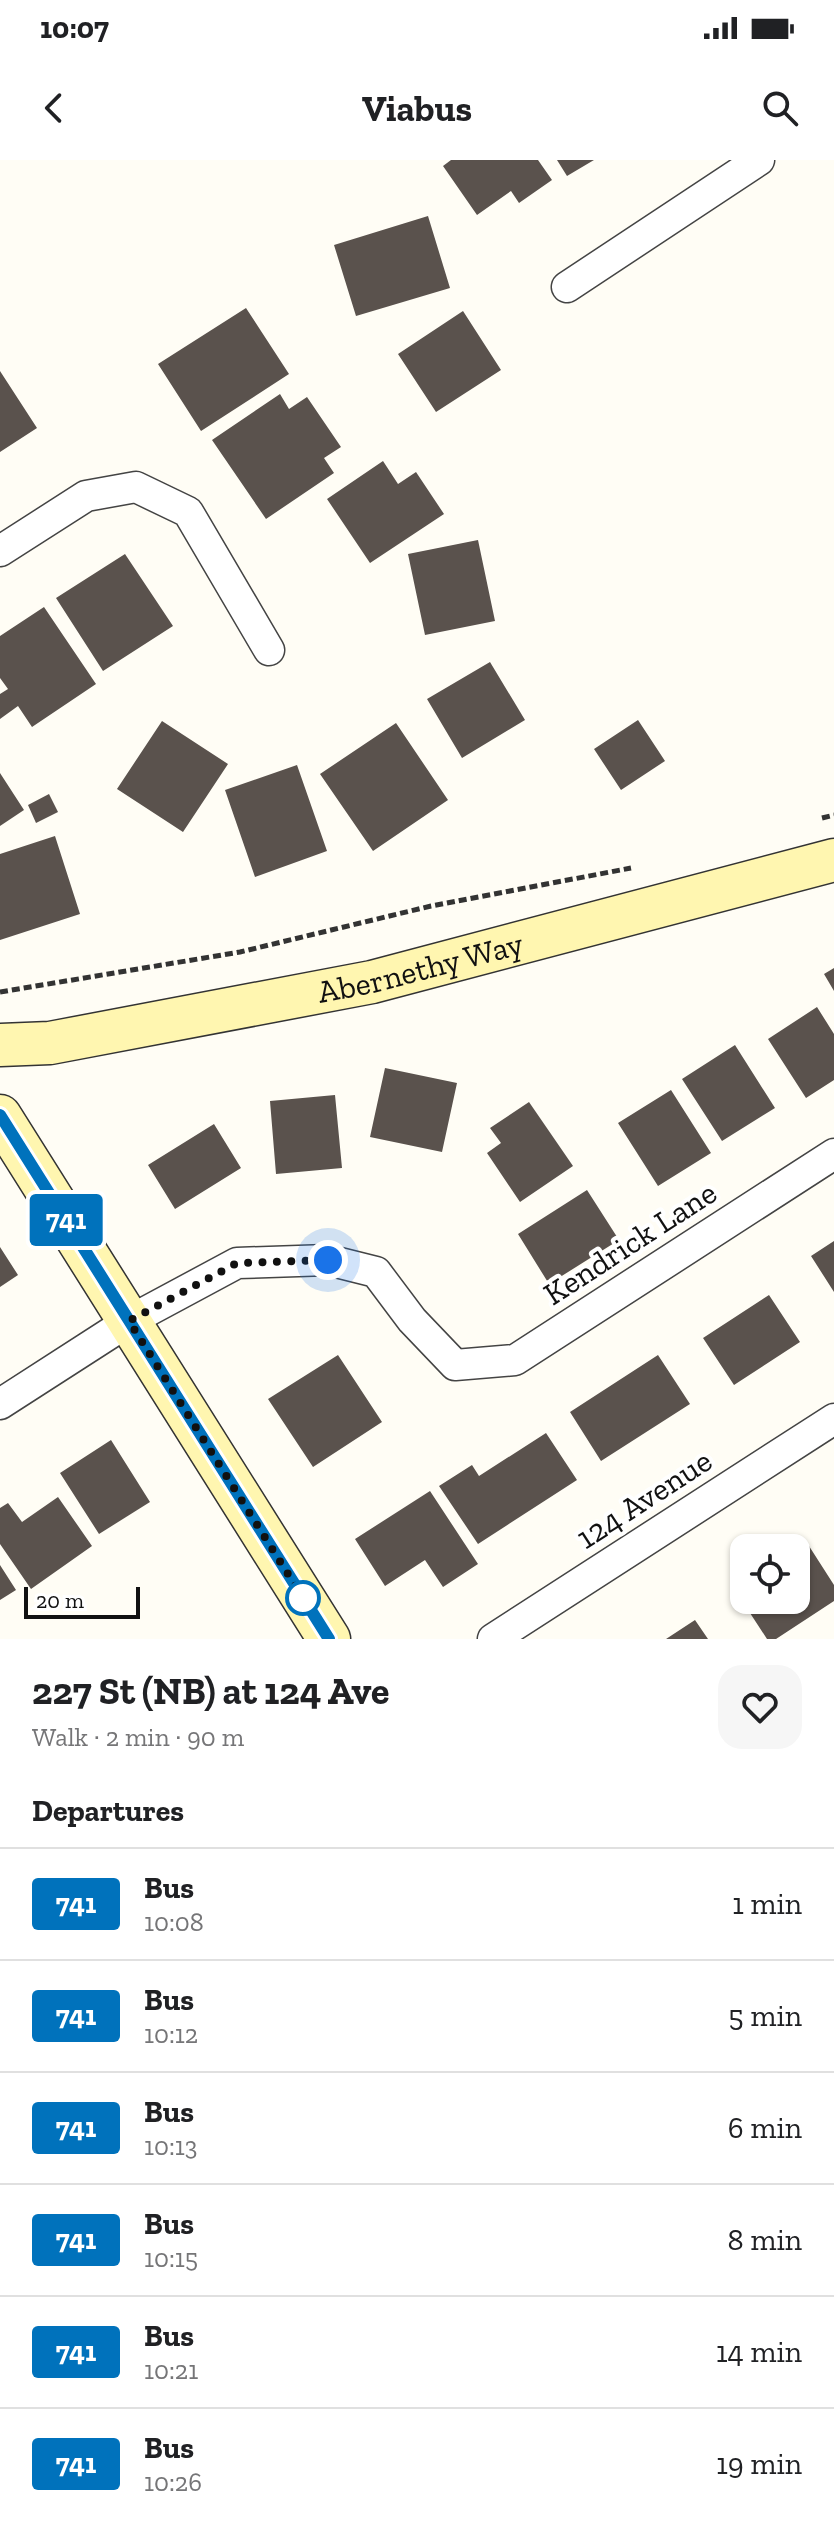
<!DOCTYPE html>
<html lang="en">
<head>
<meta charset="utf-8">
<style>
  :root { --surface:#fff; --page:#f6f6f6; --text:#202124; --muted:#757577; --line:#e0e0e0 }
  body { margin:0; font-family:"Zilla Slab",serif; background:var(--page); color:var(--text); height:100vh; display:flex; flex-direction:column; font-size:30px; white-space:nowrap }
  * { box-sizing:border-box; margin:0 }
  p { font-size:26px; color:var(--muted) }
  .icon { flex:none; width:44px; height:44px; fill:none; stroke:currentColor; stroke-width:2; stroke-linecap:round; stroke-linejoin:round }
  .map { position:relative; height:1479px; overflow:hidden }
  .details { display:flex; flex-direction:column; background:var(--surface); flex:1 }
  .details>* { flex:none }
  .badge { padding:0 16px; border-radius:6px; font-size:28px; line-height:52px }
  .controls { position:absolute; left:730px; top:1374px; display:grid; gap:16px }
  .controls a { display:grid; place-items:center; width:80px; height:80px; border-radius:16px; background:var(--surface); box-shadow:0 2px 6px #0004; font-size:40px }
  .scale { position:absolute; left:24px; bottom:20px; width:116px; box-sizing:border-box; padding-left:8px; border:4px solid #111; border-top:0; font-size:22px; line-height:28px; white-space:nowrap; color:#111; -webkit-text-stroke:6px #fff; paint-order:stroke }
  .you { position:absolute; width:40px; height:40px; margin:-20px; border:6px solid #fff; border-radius:50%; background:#1a73e8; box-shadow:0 0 0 12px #1a73e833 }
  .map>.badge { position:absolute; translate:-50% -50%; box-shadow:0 0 0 4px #fff }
  h2 { padding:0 32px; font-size:30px; line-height:72px }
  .round { display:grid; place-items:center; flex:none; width:84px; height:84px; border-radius:24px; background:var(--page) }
  .summary { display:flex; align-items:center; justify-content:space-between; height:136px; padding:0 32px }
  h1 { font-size:38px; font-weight:700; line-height:60px }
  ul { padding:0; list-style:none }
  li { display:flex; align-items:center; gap:24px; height:112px; padding:0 32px; border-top:2px solid var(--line) }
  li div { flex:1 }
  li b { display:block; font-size:30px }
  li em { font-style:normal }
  li .badge { min-width:88px; font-weight:700; text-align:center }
  .status { display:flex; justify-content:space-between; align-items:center; height:56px; padding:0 40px; background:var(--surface); direction:ltr }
  .status svg { height:22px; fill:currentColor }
  header { display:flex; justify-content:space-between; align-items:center; height:104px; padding:0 32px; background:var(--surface); font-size:36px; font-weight:700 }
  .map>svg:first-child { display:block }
</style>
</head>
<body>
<div class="status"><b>10:07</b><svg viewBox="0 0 49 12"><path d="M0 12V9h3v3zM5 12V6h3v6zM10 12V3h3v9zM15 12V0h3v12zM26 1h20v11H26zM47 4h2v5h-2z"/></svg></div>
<header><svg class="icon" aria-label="back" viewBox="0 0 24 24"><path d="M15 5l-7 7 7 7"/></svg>Viabus<svg class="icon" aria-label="search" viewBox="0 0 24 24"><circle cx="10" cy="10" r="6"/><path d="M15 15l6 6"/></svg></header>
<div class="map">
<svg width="834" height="1479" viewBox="0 0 834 1479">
  <rect width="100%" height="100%" fill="#fffdf5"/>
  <path fill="#5a524d" d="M451,0H538L552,20L519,43L511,31L477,55L443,6Z
    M557,0H594L567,16Z
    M428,56L450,128L356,156L334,85Z
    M246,148L289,214L201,271L158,204Z
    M463,151L501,210L436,252L398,194Z
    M0,211L37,268L0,292Z
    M280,234L289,249L307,237L341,287L324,298L334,313L266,359L212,280Z
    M383,301L398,324L416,312L444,354L370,403L327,339Z
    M478,380L495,461L425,475L408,394Z
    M125,394L173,466L103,511L56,438Z
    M44,447L96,524L32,567L18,546L0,559V534L8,529L0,518V476Z
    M490,502L525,560L462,598L427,539Z
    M638,560L665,601L621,630L594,589Z
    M162,561L228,604L183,672L117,629Z
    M396,563L448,640L373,691L320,614Z
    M297,605L327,691L255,717L225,630Z
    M0,613L24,650L0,666Z
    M49,634L58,652L36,663L28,645Z
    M55,676L80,754L0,780V694Z
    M834,808V831L824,814Z
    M817,847L834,874V920L806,938L768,879Z
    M735,885L775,948L722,981L682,919Z
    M385,908L457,923L442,992L370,977Z
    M671,930L711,993L658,1026L618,963Z
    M335,935L342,1008L276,1014L270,941Z
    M529,942L573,1006L520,1042L487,993L501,983L490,968Z
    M214,964L241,1008L175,1049L148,1005Z
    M587,1030L619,1080L549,1124L518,1074Z
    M834,1081V1132L811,1096Z
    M0,1087L18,1115L0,1127Z
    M769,1135L800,1182L734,1225L703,1178Z
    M338,1195L382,1262L313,1307L268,1239Z
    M658,1195L690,1244L601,1301L570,1252Z
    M546,1273L577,1320L478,1384L439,1326L472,1305L479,1316Z
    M111,1280L150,1342L99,1374L60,1313Z
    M430,1331L478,1404L443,1427L425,1400L385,1426L355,1379Z
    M58,1337L92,1386L31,1429L0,1384V1348L8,1343L22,1362Z
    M809,1386L834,1425V1441L776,1479H767L737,1433L744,1428V1440H796V1395Z
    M0,1405L16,1430L0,1440Z
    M695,1460L708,1479H666Z"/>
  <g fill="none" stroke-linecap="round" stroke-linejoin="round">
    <g stroke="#444" stroke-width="33">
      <path id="street" d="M567,127L759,0
        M0,391L86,336L136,327L188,352L269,490
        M0,1244L129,1161L237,1103L328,1100L376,1112L412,1160L455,1205L515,1200L834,994
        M493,1479L834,1259"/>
    </g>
    <g stroke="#333" stroke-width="45">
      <g id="secondary">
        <path id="s1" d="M0,885L50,883L372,822L834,700"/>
        <path d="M0,956L329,1479"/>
      </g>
    </g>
    <path stroke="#333" stroke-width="5" stroke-dasharray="8 4" stroke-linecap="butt" d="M822,658L834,655
      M0,832L240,792L431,746L631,708"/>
    <use href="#street" stroke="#fff" stroke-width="30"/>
    <use href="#secondary" stroke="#fff6b0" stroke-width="42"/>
  </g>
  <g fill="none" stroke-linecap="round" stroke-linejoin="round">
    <g stroke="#fff" stroke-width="18">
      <path id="line" d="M0,955L329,1479"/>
    </g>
    <use href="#line" stroke="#0072bc" stroke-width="12"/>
    <path stroke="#111" stroke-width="8" stroke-dasharray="0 14.4" d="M303,1438L129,1161L237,1103L328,1100"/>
  </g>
  <circle fill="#fff" stroke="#0072bc" stroke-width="4" cx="303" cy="1438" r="16"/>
  <g text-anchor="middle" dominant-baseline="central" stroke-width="8" stroke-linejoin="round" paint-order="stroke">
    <g font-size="32" fill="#111" stroke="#fff">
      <text stroke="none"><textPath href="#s1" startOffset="428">Abernethy Way</textPath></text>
      <text transform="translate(630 1083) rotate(-33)">Kendrick Lane</text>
      <text transform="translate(644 1339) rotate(-33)">124 Avenue</text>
    </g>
  </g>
</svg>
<div class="controls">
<a><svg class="icon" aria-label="locate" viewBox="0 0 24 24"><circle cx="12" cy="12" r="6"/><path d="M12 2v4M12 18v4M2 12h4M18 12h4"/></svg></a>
</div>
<div class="scale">20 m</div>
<div class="you" style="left:328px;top:1100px"></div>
<b class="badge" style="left:66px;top:1060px;background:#0072bc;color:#fff">741</b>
</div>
<section class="details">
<div class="summary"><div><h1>227 St (NB) at 124 Ave</h1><p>Walk · 2 min · 90 m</p></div><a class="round"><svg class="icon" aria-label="heart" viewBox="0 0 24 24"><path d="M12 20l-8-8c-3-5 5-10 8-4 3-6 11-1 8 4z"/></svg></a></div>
<h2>Departures</h2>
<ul>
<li><span class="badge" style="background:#0072bc;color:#fff">741</span><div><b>Bus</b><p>10:08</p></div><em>1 min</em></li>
<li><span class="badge" style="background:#0072bc;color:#fff">741</span><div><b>Bus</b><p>10:12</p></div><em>5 min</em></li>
<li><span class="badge" style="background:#0072bc;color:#fff">741</span><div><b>Bus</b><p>10:13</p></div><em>6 min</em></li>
<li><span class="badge" style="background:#0072bc;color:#fff">741</span><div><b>Bus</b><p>10:15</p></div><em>8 min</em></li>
<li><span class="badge" style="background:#0072bc;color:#fff">741</span><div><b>Bus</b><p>10:21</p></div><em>14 min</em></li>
<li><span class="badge" style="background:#0072bc;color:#fff">741</span><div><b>Bus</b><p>10:26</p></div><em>19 min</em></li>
</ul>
</section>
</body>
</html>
